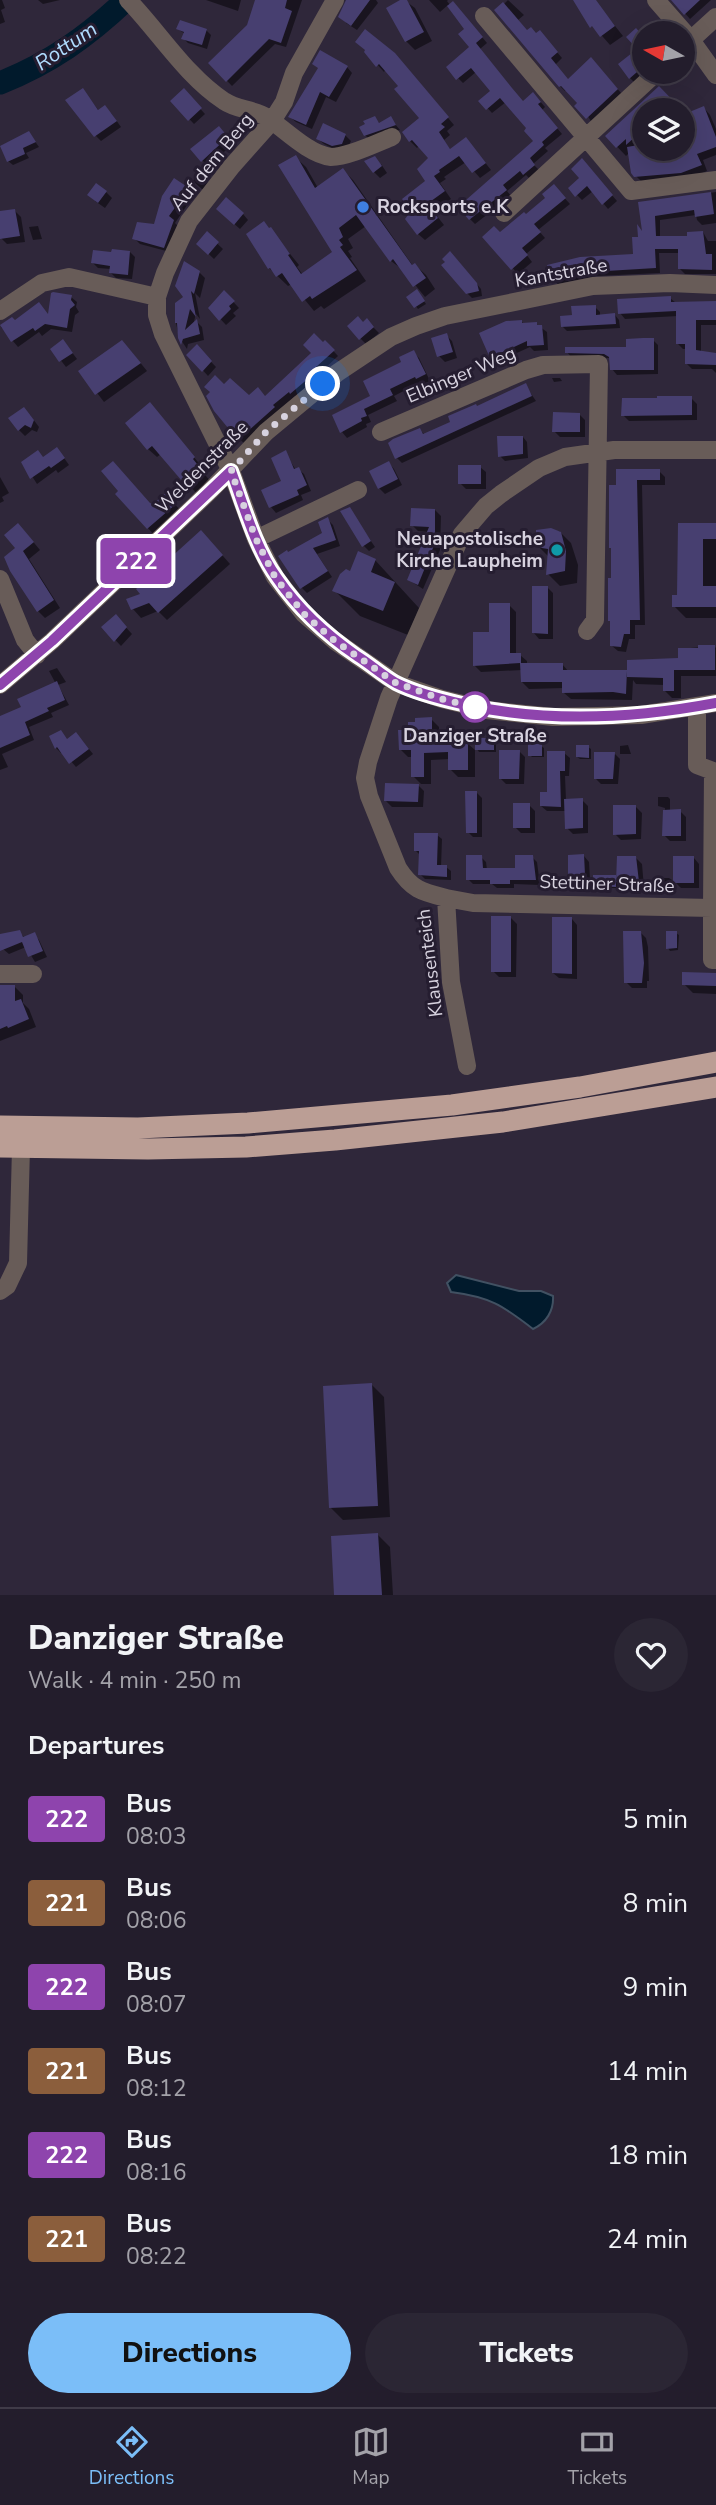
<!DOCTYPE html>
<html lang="en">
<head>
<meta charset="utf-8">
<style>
  :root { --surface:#231d2c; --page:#2b2634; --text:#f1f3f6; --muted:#a3a2a9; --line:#403b48; --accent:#7bbef8 }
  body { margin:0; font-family:"Nunito Sans",sans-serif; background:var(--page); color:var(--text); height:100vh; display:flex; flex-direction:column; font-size:26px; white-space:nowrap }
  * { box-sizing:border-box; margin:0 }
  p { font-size:23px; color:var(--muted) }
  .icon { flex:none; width:38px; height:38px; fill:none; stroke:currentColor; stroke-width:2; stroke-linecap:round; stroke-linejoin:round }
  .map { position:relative; height:1595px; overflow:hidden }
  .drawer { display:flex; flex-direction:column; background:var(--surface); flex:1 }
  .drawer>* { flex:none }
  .badge { padding:0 14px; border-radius:5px; font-size:24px; line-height:46px }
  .needle { width:46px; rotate:279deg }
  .buttons { position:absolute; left:632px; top:21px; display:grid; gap:14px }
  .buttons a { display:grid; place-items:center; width:63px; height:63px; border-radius:50%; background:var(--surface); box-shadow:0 7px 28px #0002,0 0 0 2px var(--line); font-size:35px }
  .you { position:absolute; width:35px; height:35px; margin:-18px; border:5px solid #fff; border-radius:50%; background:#1a73e8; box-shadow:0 0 0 10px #1a73e833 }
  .map>.badge { position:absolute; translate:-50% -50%; box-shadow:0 0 0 4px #fff }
  h2 { padding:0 28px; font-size:26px; line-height:63px }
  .round { display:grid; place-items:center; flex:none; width:74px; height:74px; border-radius:37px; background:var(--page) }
  .summary { display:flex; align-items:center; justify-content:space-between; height:119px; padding:0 28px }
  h1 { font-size:33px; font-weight:800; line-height:52px }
  .primary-button { display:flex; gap:14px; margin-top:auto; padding:14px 28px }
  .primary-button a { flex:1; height:80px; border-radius:42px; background:var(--accent); color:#111; font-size:28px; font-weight:800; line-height:80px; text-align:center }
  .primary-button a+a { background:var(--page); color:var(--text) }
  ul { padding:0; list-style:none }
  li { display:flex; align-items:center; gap:21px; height:84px; padding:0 28px }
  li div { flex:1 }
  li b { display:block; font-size:26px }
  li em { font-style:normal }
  li .badge { min-width:77px; font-weight:700; text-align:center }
  .tabs { display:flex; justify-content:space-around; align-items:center; height:98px; border-top:2px solid var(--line); background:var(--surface); font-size:19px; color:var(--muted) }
  .tabs a { display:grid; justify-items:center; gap:4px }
  .tabs .active { color:var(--accent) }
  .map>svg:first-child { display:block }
</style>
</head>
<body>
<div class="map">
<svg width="716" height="1595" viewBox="0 0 716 1595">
  <rect width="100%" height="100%" fill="#2f273a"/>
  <path fill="#011a2c" stroke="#415162" stroke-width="2" d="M456,1275L519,1291H541L553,1296C554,1311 546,1323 533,1329C502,1305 490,1297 451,1292L447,1283Z"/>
  <path fill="#0007" d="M0,0H2L5,8L1,10L5,22L0,24Z
    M38,0H60L43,4Z
    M206,0H241L238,11Z
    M257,0H302L286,47L275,44L232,86L210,63L248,26Z
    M348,0H376L378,3L357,30L346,23Z
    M404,0L415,8L432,41L415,50L406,41L389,8Z
    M429,0H448L447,1L450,5L458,8L487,43L480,49L523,103L538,99L545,107L542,110L562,134L545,148L548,151L533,164L539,170L529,178L526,175L507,191L511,196L475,224L470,219L535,141L529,129L506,102L492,113L481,101L492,91L476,72L463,83L458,78L472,48L466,30L448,5L440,12Z
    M508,0L524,15L518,20L528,32L545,38L562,58L555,65L568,81L591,60L622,94L592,123L580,103L567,90L565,91L560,86L497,11Z
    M680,0H711L690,19L676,3Z
    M596,2L623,36L610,45L582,13Z
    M178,29L206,30L211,35L207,49L188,43L183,38L185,34Z
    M644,39V72H647L635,83L630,78Z
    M366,52L401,62L454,125L447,131L450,135L444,140L451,151L472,146L491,170L480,178L466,162L444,177L446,179L440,183L451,199L433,211L444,225L425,240L418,234L430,158L419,146L417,148L410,141L421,118L400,86L386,69L384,72Z
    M347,67L352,73L336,102L326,97L312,129L296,122L290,117Z
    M659,88L680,110H644V149H682L704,108L710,115L716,129V155L703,160L707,171L688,179L643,183L632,172L629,153L626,156L607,136Z
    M83,90L99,111L111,113L121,127L101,141L96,136Z
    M184,91L205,114L194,124L172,101Z
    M374,118L380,124L390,118L400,130L370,140L365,135Z
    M29,133L39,147L26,153L29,158L13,165L8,161Z
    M225,134L233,144L208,166L202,160Z
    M345,135L351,141L347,149L336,150L324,144L318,139Z
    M295,157L306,167L318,188L343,170L353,180L413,266L415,265L426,275L435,289L425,297L403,270L391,261L366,226L348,239L353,248L348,251L352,257L350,258L366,281L324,309L321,306L314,311L292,284L288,286L269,268L270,229L299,265L297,267L303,275L334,253Z
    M381,164L387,173L380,178L374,172Z
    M587,166L617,201L608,209L593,191L582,200L570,188L581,178Z
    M197,175L207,183L203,190L193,181Z
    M174,180L194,195L175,223L179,227L170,252L140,244L134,238L155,226Z
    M106,192L112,198L105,208L95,201Z
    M559,192L570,204L538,230L545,238L526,254L532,262L518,274L484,237L500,234Z
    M716,192V223L702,225L697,220L696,215L660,220V238H689L703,232L708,241H716V274H685L680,269V253H659L660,273L596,276L558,284L552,279L634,255L640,238L645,234L640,203Z
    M0,211H15L21,217L25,242L7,244L1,238Z
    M243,214L248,220L240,229L224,215Z
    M38,226L42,239L33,240L29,227Z
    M207,234L223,249L214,259L198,244Z
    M130,252L135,257L132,279L116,278L111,273V269L98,268L93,263Z
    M455,258L481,289L482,296L472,298L467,293Z
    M199,272L205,278L200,298L195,293L200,319L196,314L193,325L197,322L202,327L204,340L188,344L187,349L179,337L176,323L185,298Z
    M417,291L426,304L418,309L409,297Z
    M224,292L239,308L233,313L236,316L226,325L210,308Z
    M71,297L77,302L76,307L79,312L75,315L72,332L51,329L42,336L39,332L18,347L1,327L49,316Z
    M670,298L676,303H716V325H701V353L716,355V373L712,369H692L686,363L687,349H683L678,344V316L625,319L620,313Z
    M595,307L600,312V316L615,315L619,320L620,328L567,331L562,326L574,317Z
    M367,321L379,333L366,344L360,338L363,324Z
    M522,322L524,325L536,324L547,332L548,350L534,351L530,347L497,362L491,357Z
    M446,335L452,341L457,358L445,362L439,356L434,339Z
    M653,340L658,345V374L617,375L612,369L611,358H572L567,352L628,348Z
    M325,342L338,356L320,373L324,378L296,397L295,396L244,443L239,439L224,386L249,398H265Z
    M68,347L77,359L66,367L52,349Z
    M197,347L216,367L208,376L189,355Z
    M130,350L147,371L104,402L81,372Z
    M413,352L419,358L430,381L423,384L421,382L394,396L397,401L368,415L371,422L366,424L367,427L347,438L342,432Z
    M552,378H560L562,381L554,382Z
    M525,385L536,401L402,463L397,458L420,430L425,435Z
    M691,398L697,404V420L629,421L623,415Z
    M158,413L202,467L200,469L212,483L198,495L161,454L157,457L148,449L127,423Z
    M30,415L39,427L37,432L32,430L25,436L19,430Z
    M580,415L585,420V437H560L554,431Z
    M523,437L527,442L528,458L505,461L500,456Z
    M285,453L296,470L298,469L304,474L311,491L301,495L303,500L276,513L271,507L263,491L283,482Z
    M62,455L69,465L58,473L56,470L37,484L23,462Z
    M389,463L394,469L402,485L385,494L379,488Z
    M480,467L486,472V489H466L460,483Z
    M659,471L665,477V485H642L645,625H635V639H629L626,652L618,651L612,646L618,487Z
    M0,477L9,493L2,497L4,501L0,503Z
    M121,491L153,506L166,495L182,512L155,536L118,494Z
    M349,509L375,547L369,551L363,545Z
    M435,510L441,516L440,550L423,589L409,580L429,532L418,531L412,525Z
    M327,519L333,525L340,546L317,554L332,577L307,593L302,588L289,554L324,533Z
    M680,525H716V618H686L674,606L679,597Z
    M559,531L571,543L578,565L577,583L560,586L548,574L549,557L538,546V532Z
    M25,532L40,550L29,559L60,608L45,618L38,611L17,548Z
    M209,540L230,564L167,620L158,611L141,618L133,609L129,600L143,594Z
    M375,560L419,608L408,635L360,616L335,591L351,574Z
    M547,587L553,593V639H539L534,633Z
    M509,605L516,612V654L520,655L527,661V665L562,664L569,672H626L629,675L680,659L679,649L714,646L716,648V676H681V698H672L664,690V685L636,684L633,680L632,700L571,699L564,693V688L529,689L522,682V670L481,672L474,665L490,633Z
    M121,622L132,634L121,646L103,627Z
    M57,668L66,682L58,685L69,705L51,713L53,717L29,727L34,740L2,754L8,767L0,770V723L56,684L49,671Z
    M431,719L439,727V742L467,743L475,750V777H458L450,769V759L431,760V784H421L413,776V757H408L400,749L410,732Z
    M51,737L68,741L81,739L93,754L76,767L63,752L61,753L56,748Z
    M493,740L496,742V752H479L477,749Z
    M628,745L631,754H620V746Z
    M541,746L544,748V757H532L530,755Z
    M588,747L591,749V759H580L577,757Z
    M520,752L525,757L524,784H506L500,778Z
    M564,753L570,758L569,776H565L566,800H582L588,806V833L573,834L567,828L566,811H547L541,806L549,794Z
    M615,754L620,759V758L631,757L620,758L618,784H601L596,779Z
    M418,785L424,791L423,807H392L386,801Z
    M477,793L482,798V837H473L468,832Z
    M658,797H668L670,799V811H680L686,817V841H670L664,835L665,808L658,806Z
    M529,805L535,811V833H521L515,827Z
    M636,807L642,813L641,839L621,840L615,834Z
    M437,835L442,839L441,867H446L451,871V880L425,879L420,874V855L416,851Z
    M584,856L589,862L590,880H575L570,874Z
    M481,857L486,862L487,870H517L532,857L537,862L540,885L514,884V888H497L492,884H473L468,879Z
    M636,858L642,864L644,888L624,887L618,881V888H597L594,886L616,877L618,879Z
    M694,858L699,864V888H681L675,882Z
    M660,878H669L672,880V890H663L660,887Z
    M511,918L517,924L516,977H499L493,971Z
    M572,919L577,925V979L559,978L553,973Z
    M19,932L24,937L34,935L39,940L47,957L35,962L26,947L9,954L3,949L0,936Z
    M640,932L646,938L648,947L649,981H647V988H632L626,982Z
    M676,933L679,935L678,950L670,951L668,948Z
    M716,975V994L693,993L684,984Z
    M0,986L15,987L23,995V1003L29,1009L36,1027L0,1041Z
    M372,1385L384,1397L390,1517L343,1520L331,1508Z
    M378,1535L390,1547L393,1595H336Z"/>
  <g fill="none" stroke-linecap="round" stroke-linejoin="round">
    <path stroke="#011a2c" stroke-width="23" d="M0,83C50,63 87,37 126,0"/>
  </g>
  <path fill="#473f70" d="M255,0H287L285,8L292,11L281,43L269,39L226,82L208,63L247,25Z
    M346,0H370L351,26L338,17Z
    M400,0H407L424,32L405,42L386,8Z
    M573,0H596L615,26L600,37L592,26L590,28Z
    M671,0H700L684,15Z
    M453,1L483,37L476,43L512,88L523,101L533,92L541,102L538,104L558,128L542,142L544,145L530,158L535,165L523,175L520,171L503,185L507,190L469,220L458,207L533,141L524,131L526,128L500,98L486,110L478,101L490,91L471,68L456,80L446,67L469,47L458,34L464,29L447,6Z
    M503,2L527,30L531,27L536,33L540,30L558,52L551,58L568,79L591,57L618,89L586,119L574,106L577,103L561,86L559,87L494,10Z
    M180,20L207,29L202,45L181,39L184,32L176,29Z
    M636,28L644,37V66L629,79L618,64L637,49L626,37Z
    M365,29L395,53L449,117L441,124L445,127L439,132L450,149L466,137L486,163L472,173L459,156L439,170L440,172L434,176L445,191L427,204L438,218L417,235L405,219L411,211L402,199L425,181L417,169L428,158L412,140L409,142L402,132L419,118L394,89L398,86L379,64L376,67L364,52L365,50L355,42Z
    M320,50L348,66L329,97L320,92L306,125L288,117L318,68L312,64Z
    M659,86L682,110H644V129L626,145V139L616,148L605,136Z
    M83,88L98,110L105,105L117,121L94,137L65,100Z
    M184,88L202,108L188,121L170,101Z
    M704,106L716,137V147L697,154L702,165L681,173L634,177L631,173L627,147L644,144V149H682V115Z
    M375,116L379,123L391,116L396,125L364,136L359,127L365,124L363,121Z
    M323,123L346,134L342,144L332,146L316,139Z
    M219,126L228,137L201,162L190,149Z
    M29,131L36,142L23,148L25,154L7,162L0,146Z
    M296,155L315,188L343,168L412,265L415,263L426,278L413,287L393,259L390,262L356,215L339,228L343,237L339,240L343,245L340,247L357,270L312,299L310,296L302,302L282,273L276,277L270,268L268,269L246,234L264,221L269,228L271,227L290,254L288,255L301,274L332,252L278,165Z
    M375,156L382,166L373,173L364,161Z
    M582,158L613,195L602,205L587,186L575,197L568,188L579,178L571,169Z
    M174,178L189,188L169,216L174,220L164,248L132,239L137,222L154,224L162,196Z
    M96,183L107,191L98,203L87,195Z
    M554,184L566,198L534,224L541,232L522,248L528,255L511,270L482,237L494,226L500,232L524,212L526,214L545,198L542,194Z
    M711,192L714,214L695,217L694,210L655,216L656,236H687V232L703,231L706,254H712V270L678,269V249H655L656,268L590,272L551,280L547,265L580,257L633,254L632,237H638L637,224L642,231L638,202Z
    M226,197L244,213L234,225L216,209Z
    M15,209L20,236L0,239V211Z
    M207,231L219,242L208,255L196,244Z
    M112,249L130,251L128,275L109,273L110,266L91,263L93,250L111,252Z
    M450,251L477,283L479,291L466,294L441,265L445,262L442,259Z
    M184,261L200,271L194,294L191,291L196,317L190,309L185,330L197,319L200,334L183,339L181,345L178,338L177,323H175V303L183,297L175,286Z
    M417,289L425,301L414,308L406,297Z
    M224,290L235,301L229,306L231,309L219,321L208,308Z
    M53,292L72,295L71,300L75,305L70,309L67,328L45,324L35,331L33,328L11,342L0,325L12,317L15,320L39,302L48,314L51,293Z
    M671,296V302L716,301V320H696V350L716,353V365L685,364V344H676V311L618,314L617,299Z
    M596,305V315L615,313L616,324L561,327L560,316L572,315L571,306Z
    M358,316L363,322L367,318L374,327L359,340L347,326Z
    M522,320V323L537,322V325H542L544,345L527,346V341L490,358L479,333L506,321Z
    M314,333L323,342L325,340L335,350L316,367L321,372L312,379L310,377L290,394L289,392L273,405L275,407L238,440L214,411L206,396L210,392L204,387L215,375L224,384L230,378L249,395L258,387L265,396L311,353L303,345Z
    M447,333L453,352L437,357L431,338Z
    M643,338H654V370H610L609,357L604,354L565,353V347H626V339Z
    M63,339L73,353L59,362L50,349Z
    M122,340L141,363L95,395L78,371Z
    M197,344L212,361L202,372L186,355Z
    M414,350L426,374L416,379L415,377L390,389L393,395L364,409L367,416L361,418L362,421L340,433L332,415L370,396L363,381L401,362L399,357Z
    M526,383L532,396L395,459L388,443L393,439L420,428L423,434L450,422L448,416L476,404L477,406Z
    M657,396H692V415L621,416L622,398H657Z
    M150,402L195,457L193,459L205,474L188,488L152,446L147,450L125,423Z
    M24,407L34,420L31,428L25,425L18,431L8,418Z
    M553,412L580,413V432H552Z
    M497,436H523V454L498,457Z
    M57,447L65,458L51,468L49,466L30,479L21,462L38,450L43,457Z
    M286,450L294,469L299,467L307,485L297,490L299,495L269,508L261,490L281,481L271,458Z
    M113,461L150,503L153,504L166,493L176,504L147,529L115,494L118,491L101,471Z
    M389,461L398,479L378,489L369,471Z
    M458,465H481V484H458Z
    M616,469H660V480H637L640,620H630V634H624L621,647L610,646V621H608V578H611V548H609V485H616Z
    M350,507L371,541L362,547L340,511Z
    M411,508L435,509V543L418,585L407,580L429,527L410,526Z
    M328,517L336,540L313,548L328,571L300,589L278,556L287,550L288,552L322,533L318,522Z
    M18,523L34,542L23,551L54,600L37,612L10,571L4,557L15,548L4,535Z
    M678,523H716V539H703V586H716V607H672V595H677Z
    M551,528L561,532L566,551L565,571L546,575L548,549L536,547V530Z
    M201,530L223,555L158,613L149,603L131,610L126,599L140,594L136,589Z
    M358,551L376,559L371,572L395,582L383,611L332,591L340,574L346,569L350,571Z
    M532,586H548V634L532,633Z
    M489,603H510V653H521V663H563V670H627L626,694L613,692L562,693V682H521L520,663L473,666V632H489Z
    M116,614L127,627L114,642L101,627Z
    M698,645H715V670H674V691H663V678L627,677V660L678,658V648H698Z
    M57,681L65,700L47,708L49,711L25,722L30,735L0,748V716L21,707L17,699Z
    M432,717V740L468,741V770H448V752L424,753V777H411V750H399L398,730H408V722H415V718Z
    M61,730L67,739L76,732L89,749L69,764L57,747L55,749L49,736Z
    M475,738H494V750H475Z
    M528,744H542V756H528Z
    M576,745H589V758L576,757Z
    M499,750H520L519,779H499Z
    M547,751H565V771H560L561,807L540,806V792H547Z
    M594,752H615L613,779H594Z
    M385,783L419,784L418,802L384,801Z
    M465,791H477V833H466Z
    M583,798V828L565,829L564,799Z
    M513,803H530V828H513Z
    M613,805H636V834L613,835Z
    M681,809V836H662L663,810Z
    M414,833H438L437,865H447V877L418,875L419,851H414Z
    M584,854L585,875H568V855Z
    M466,855H482L483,868H515V855H533L536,880H510V884H490V880H466Z
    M617,856H636L639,882H616Z
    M673,856H694V883H673Z
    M593,875H616V887L593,886Z
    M491,916H511V972H491Z
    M552,917H572V974L552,973Z
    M20,930L23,937L35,932L43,951L28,957L22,942L0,951V934Z
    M623,931H641L644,963L642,983H624Z
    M666,931H677V948L666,949Z
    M682,972L716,973V986L682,985Z
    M0,985H15V1001L21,999L29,1019L8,1028L7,1026L0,1029Z
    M372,1383L378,1506L329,1508L323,1386Z
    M378,1533L382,1595H334L331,1536Z"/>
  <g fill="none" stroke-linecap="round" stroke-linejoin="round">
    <path stroke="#685c58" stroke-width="18" d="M128,0C159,32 186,76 224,101C237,110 254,109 268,118C285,130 310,155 331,157C348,157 377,143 392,137
      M335,0L294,73L284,102L272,121L232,166L189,221L165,273L157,297V315L163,334L231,471L256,539L275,577L304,614L335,641L396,683L442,699L487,710L553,717L641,715L716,703
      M656,0L691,40L716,75
      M484,16L631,191L716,180
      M682,48L716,17
      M504,213L657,72
      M0,311L42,283L69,277L157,297
      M381,432L526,370L543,365L599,364L595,620L587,631
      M256,539L358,490
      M0,579L25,640L37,655
      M0,685L52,641L210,491L266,432L337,373L391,337L416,326L445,316L593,286L670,283L716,285
      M697,707V765L713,771L712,908
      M446,898L473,903L712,908V960H716
      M0,974H33
      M467,1066L451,982L446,898C422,892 412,890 398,868L369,796L365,778L368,762L389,698L462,534L486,506L501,494L539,468L565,457L614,450H716
      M0,1291L7,1286L18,1263L21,1148"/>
    <path stroke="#bb9e95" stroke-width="21" d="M0,1126L138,1128L248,1123L452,1105L580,1087L716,1062
      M0,1147L148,1149L246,1147L335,1140L503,1122L716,1087"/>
  </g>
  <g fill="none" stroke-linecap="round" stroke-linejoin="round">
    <g stroke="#fff" stroke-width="16">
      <path id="line" d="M0,685L52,641L231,471C244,506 255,547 277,578C299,610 325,634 357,656C370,664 382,675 396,683C416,693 440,699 462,704C546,723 632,719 716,703"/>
    </g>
    <use href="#line" stroke="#8e44ad" stroke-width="10"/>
    <path stroke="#d7d2df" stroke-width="7" stroke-dasharray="0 12.6" d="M323,384L266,432L231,471L256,539L275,577L304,614L335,641L396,683L442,699L475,707"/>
  </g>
  <circle fill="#3f7fe0" stroke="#251d30" stroke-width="2.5" cx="363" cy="207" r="7"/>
  <circle fill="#0f9aa8" stroke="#251d30" stroke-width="2.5" cx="557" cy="550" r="7"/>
  <circle fill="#fff" stroke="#8e44ad" stroke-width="3.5" cx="475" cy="707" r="14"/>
  <g text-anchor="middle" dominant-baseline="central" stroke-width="6" stroke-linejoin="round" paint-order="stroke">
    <g font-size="19" fill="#d7d2df" stroke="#251d30">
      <text transform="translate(212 162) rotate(-51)">Auf dem Berg</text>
      <text transform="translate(561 273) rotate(-10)">Kantstraße</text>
      <text transform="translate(461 375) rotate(-23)">Elbinger Weg</text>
      <text transform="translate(202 467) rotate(-45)">Weldenstraße</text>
      <text transform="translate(607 884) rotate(2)">Stettiner Straße</text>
      <text transform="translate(430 963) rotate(-97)">Klausenteich</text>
    </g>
    <g font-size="19" font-weight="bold" fill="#d7d2df" stroke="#251d30" text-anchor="start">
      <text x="377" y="207">Rocksports e.K</text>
      <text x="543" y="539" text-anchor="end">Neuapostolische<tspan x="543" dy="22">Kirche Laupheim</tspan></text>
    </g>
    <g font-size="19" font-weight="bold" fill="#d7d2df" stroke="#251d30">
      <text x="475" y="736">Danziger Straße</text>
    </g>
    <g font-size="21" font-style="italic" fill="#afdbfe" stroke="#251d30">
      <text transform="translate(66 46) rotate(-34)">Rottum</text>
    </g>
  </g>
</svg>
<div class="buttons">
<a><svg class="needle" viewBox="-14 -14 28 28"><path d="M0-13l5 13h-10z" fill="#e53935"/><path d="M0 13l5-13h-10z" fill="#a3a2a9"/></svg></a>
<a><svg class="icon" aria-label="layers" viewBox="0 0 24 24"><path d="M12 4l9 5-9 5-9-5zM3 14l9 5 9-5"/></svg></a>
</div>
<div class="you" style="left:323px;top:384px"></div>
<b class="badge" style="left:136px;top:561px;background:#8e44ad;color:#fff">222</b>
</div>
<section class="drawer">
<div class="summary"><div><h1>Danziger Straße</h1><p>Walk · 4 min · 250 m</p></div><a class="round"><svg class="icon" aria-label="heart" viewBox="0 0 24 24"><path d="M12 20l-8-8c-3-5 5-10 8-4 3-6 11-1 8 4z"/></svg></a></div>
<h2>Departures</h2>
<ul>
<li><span class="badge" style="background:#8e44ad;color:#fff">222</span><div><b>Bus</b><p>08:03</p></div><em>5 min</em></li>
<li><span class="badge" style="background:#8b5e3c;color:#fff">221</span><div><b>Bus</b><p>08:06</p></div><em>8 min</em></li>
<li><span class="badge" style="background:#8e44ad;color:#fff">222</span><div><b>Bus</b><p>08:07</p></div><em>9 min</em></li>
<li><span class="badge" style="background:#8b5e3c;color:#fff">221</span><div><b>Bus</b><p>08:12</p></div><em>14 min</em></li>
<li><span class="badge" style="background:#8e44ad;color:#fff">222</span><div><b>Bus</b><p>08:16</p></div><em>18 min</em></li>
<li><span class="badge" style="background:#8b5e3c;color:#fff">221</span><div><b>Bus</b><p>08:22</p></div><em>24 min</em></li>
</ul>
<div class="primary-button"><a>Directions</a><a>Tickets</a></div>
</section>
<nav class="tabs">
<a class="active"><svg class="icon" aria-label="directions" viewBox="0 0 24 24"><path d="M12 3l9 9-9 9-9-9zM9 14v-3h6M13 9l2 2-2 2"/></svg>Directions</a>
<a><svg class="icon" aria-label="map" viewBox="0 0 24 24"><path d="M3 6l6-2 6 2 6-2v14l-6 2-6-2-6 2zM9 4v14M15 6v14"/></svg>Map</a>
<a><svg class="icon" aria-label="tickets" viewBox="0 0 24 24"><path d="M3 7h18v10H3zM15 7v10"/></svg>Tickets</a>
</nav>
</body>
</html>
